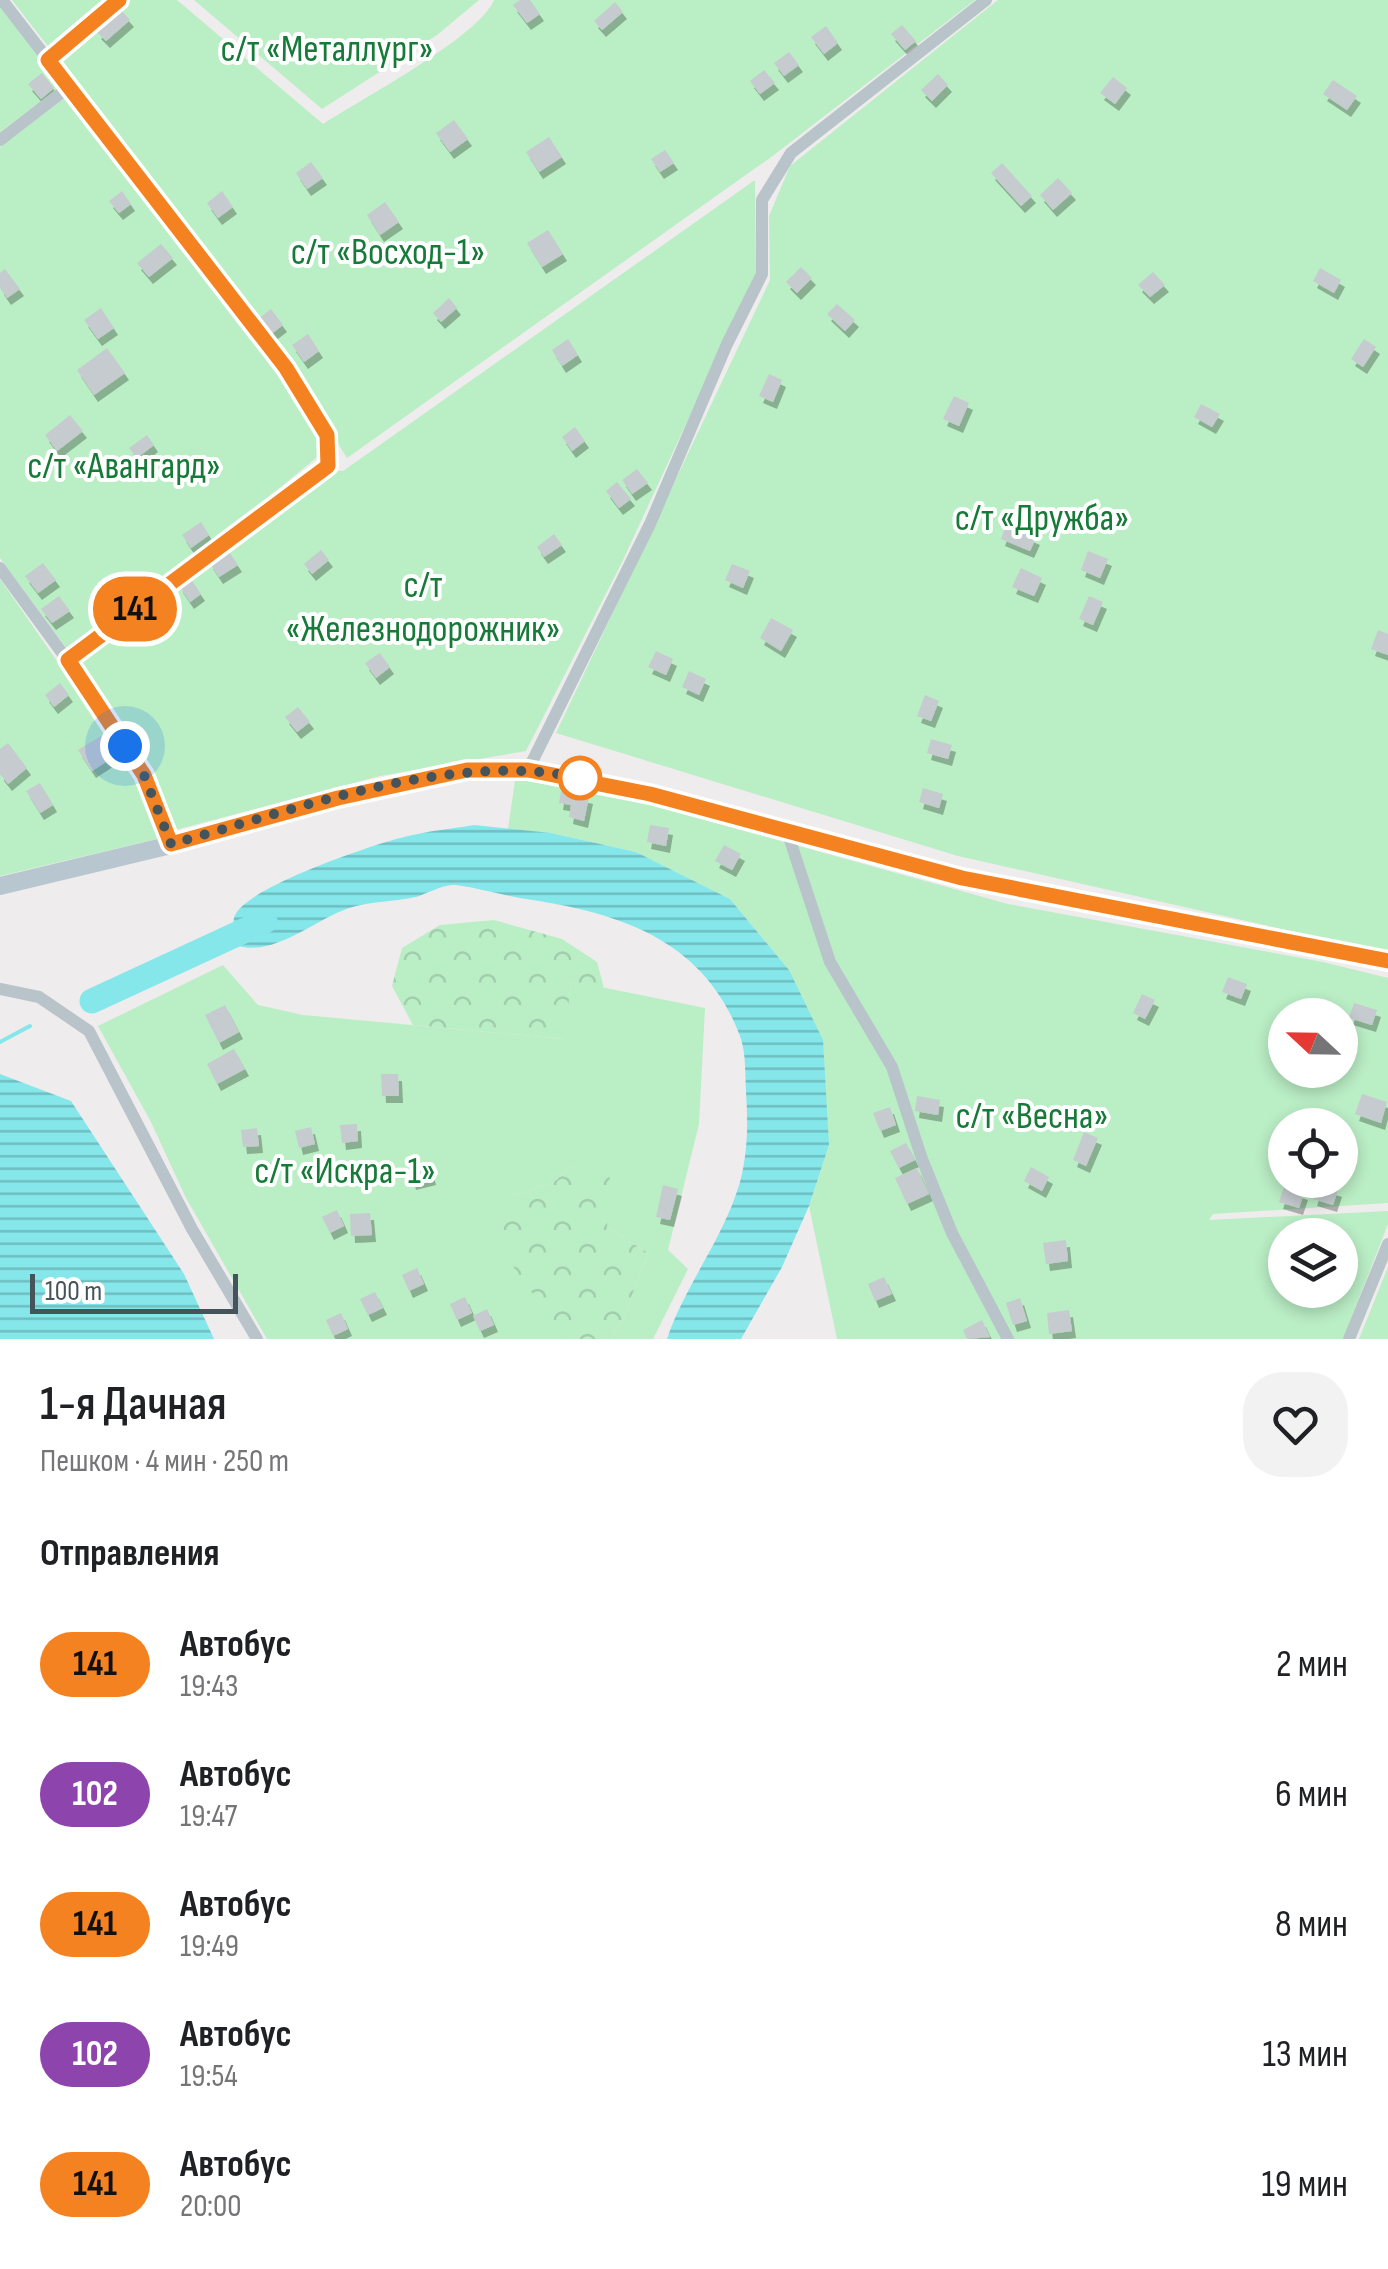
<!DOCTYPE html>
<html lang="ru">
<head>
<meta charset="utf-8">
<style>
  :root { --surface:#fff; --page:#f2f2f2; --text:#202124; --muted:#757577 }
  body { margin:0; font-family:"Sofia Sans Condensed",sans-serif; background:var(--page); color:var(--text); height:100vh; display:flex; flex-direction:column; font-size:38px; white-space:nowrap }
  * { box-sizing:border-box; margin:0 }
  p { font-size:32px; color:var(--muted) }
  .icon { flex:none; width:55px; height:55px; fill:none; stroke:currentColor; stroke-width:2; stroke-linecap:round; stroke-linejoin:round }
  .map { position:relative; height:1339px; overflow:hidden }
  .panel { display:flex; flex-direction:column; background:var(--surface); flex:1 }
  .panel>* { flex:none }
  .badge { padding:0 20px; border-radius:32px; font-size:35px; line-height:65px }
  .needle { width:65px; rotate:292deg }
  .tools { position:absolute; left:1268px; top:998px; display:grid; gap:20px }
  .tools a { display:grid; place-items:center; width:90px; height:90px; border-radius:50%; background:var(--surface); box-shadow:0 5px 15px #0003; font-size:50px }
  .scale { position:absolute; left:30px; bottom:25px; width:208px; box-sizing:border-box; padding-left:10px; border:5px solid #45535a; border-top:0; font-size:28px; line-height:35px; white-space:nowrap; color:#45535a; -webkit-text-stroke:8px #fff; paint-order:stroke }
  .you { position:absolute; width:50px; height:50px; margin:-25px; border:8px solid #fff; border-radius:50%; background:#1a73e8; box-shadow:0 0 0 15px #1a73e833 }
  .map>.badge { position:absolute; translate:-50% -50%; box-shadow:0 0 0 5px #fff }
  h2 { padding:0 40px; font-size:38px; line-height:90px }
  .round { display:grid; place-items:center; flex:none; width:105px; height:105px; border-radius:40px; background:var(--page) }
  .headline { display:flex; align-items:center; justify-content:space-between; height:170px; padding:0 40px }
  h1 { font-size:48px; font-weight:600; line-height:75px }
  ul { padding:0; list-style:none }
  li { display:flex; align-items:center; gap:30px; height:130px; padding:0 40px }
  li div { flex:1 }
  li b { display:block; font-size:38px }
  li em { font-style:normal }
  li .badge { min-width:110px; font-weight:700; text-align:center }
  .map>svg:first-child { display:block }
</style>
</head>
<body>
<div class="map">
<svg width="1388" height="1339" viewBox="0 0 1388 1339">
  <defs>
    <pattern id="forest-crowns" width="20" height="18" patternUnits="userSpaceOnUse" patternTransform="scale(2.5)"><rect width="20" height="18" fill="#baeec5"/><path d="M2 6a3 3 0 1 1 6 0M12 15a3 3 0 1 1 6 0" fill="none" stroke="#a1ceac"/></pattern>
    <pattern id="water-rules" width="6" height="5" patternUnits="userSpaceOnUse" patternTransform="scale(2.5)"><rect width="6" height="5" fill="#86e7eb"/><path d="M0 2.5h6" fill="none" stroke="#6fbec1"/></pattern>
    <filter id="shadow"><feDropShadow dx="4" dy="7" stdDeviation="0" flood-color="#0004"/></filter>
  </defs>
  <rect width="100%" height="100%" fill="#efeced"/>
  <path fill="#baeec5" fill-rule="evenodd" d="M12,0H108L50,49Z
    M126,0H177L323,124C360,100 480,36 494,0H975L774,155L347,458L289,366L55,61Z
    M194,0H479L437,35L322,109Z
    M998,0H1388V953L958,856L556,733L770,280L769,216L790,166Z
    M0,7L61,86L0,132Z
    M66,97L201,268L323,439L321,454L199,554L67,649L0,558V147Z
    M755,180L756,273L623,560L526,751L380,776L175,830L146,767L76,661L328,471H343Z
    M0,579L136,775L161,838L0,876Z
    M515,780L569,785L629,799L1008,904L1323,962L1388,978V1203L1213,1214L1209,1220L1388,1211V1224L1343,1339H837L809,1206L829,1145L789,970L730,899L636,852L551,833L508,829ZM1285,1015H1340V1070H1285ZM1285,1125H1340V1180H1285ZM1285,1235H1340V1290H1285Z
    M223,965L258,1005L303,1015L564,1039L571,981L705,1008L699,1124L668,1250L688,1269L653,1339H611L623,1319L648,1253L607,1227L575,1164L554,1182L512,1196L565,1339H267L186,1198L151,1122L98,1026Z
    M1388,1267V1339H1359Z"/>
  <path fill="url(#forest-crowns)" d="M494,920L562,939L597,962L604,988L571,981L565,1039L413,1025L392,986L402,948L440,925Z
    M575,1164L610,1173L607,1227L648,1253L623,1319L611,1339H565L505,1255L491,1213L512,1196L554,1182Z"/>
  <path fill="url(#water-rules)" d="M474,825L551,833L636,852L730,899L789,970L823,1040L829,1145L809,1206L782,1267L741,1339H667C685,1285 724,1238 740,1182C748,1152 748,1122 746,1092C745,1075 746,1055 741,1039C706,940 620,913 526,899C511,897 462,884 452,885C440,886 428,893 416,897C395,902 371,901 349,908C314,920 276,956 238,946C235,936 231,925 235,915C248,887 371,845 404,837C427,831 451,829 474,825Z
    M0,1074L71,1101L184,1274L214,1339H0Z"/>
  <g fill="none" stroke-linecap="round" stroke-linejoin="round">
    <path stroke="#86e7eb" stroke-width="4" d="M0,1042L30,1026"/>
    <path stroke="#86e7eb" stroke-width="25" d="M92,1001L265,921"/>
  </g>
  <path fill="#c6cbcf" filter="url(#shadow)" d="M520,0H530L540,14L527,23L513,5Z
    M615,2L623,12L602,30L594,21Z
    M122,11L130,20L106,41L97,32Z
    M902,25L916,41L905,50L891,34Z
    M826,26L838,43L824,54L811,37Z
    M789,52L799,65L784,76L774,63Z
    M764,70L775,83L760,94L750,81Z
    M42,73L54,88L41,99L28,84Z
    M938,74L948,85L932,101L921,90Z
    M1113,77L1127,88L1115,104L1100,93Z
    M1333,80L1357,96L1347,110L1323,94Z
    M454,120L468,139L450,152L436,133Z
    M549,137L562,157L539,172L526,152Z
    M665,150L674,163L660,172L651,159Z
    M311,162L323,178L307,189L296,173Z
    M1002,163L1032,196L1021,206L991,173Z
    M1058,178L1072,193L1053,210L1040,195Z
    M122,191L131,204L119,213L109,201Z
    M222,191L233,207L218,218L207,203Z
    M385,202L399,222L380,235L367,215Z
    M548,230L563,254L542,267L527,243Z
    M161,244L173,258L149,277L137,263Z
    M801,267L812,278L797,293L786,282Z
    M1320,268L1341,280L1334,293L1313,281Z
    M5,269L20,289L7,298L0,288V273Z
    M1153,272L1165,285L1150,297L1138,285Z
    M449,298L457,308L441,322L433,313Z
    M837,304L855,320L845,331L827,314Z
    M101,308L114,328L98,339L84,320Z
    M271,309L283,325L270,335L258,319Z
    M308,334L319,351L304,362L292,345Z
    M568,339L578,355L562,366L552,350Z
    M1364,339L1376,347L1363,367L1351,359Z
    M107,348L125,373L94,395L77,370Z
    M769,374L782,380L773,402L759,396Z
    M954,396L969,403L959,426L943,419Z
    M1201,404L1220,414L1212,427L1194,417Z
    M70,415L83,431L57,451L45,435Z
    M575,427L585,441L572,451L562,437Z
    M147,435L154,445L137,458L129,448Z
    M637,469L648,483L632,494L622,480Z
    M617,482L631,499L619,508L606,491Z
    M201,522L209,535L191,548L182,535Z
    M1006,525L1036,538L1030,551L1001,539Z
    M554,534L562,545L544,557L537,547Z
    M228,550L238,565L219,577L209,562Z
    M321,550L329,560L312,574L304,564Z
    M1088,551L1108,559L1100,578L1081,570Z
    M43,563L56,580L38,593L25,576Z
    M732,564L750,571L743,588L725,580Z
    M1021,568L1042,578L1034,596L1012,587Z
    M190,578L201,594L190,602L179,586Z
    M59,596L70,611L52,623L41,609Z
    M1089,596L1103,602L1093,625L1079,619Z
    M771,618L793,630L781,651L760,638Z
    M1378,630L1388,634V655L1371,649Z
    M656,651L673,659L666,675L648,667Z
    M380,653L390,667L376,678L365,663Z
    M689,671L706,679L699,695L682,687Z
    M60,683L69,695L54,707L45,695Z
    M925,695L939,701L931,721L917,716Z
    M298,707L310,722L297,732L285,717Z
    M101,736L115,756L92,771L78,750Z
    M931,739L952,745L948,759L927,753Z
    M8,743L27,768L8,784L0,774V749Z
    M40,783L53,805L40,813L26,791Z
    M923,788L943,794L939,808L919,802Z
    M561,791L589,797L584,821L569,817L571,805L559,803Z
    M650,825L669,828L666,846L647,842Z
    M724,845L741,854L732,870L715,861Z
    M1228,977L1247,984L1241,999L1222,992Z
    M1142,994L1155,1000L1145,1019L1133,1013Z
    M1354,1003L1377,1010L1372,1025L1349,1018Z
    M225,1005L239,1032L219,1043L205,1015Z
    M234,1049L245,1069L217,1084L207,1064Z
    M381,1074H398L399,1096H382Z
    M1362,1094L1387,1102L1381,1123L1355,1114Z
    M917,1096L940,1100L938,1115L915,1111Z
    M890,1107L896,1125L880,1131L873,1113Z
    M357,1124L358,1141L342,1143L340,1125Z
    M311,1127L315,1144L299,1148L295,1131Z
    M257,1128L259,1146L243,1147L241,1130Z
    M1084,1132L1098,1138L1086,1166L1073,1160Z
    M906,1143L915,1160L899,1168L890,1151Z
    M428,1163L432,1178L412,1183L409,1168Z
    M1031,1167L1049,1177L1042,1191L1024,1181Z
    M917,1168L929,1194L907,1204L895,1178Z
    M1318,1184L1338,1190L1333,1205L1313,1199Z
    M663,1185L678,1189L670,1220L656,1217Z
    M1284,1187L1304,1193L1299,1208L1279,1202Z
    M337,1210L344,1226L330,1233L322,1217Z
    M370,1213L372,1235L351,1236L350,1214Z
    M1066,1240L1068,1261L1046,1264L1043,1243Z
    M417,1268L424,1284L409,1291L402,1275Z
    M884,1277L892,1294L875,1301L868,1284Z
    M375,1292L383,1308L368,1315L360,1299Z
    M465,1297L472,1313L457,1320L450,1304Z
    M1020,1298L1027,1321L1013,1325L1006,1303Z
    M487,1309L494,1325L480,1331L473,1316Z
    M1069,1310L1072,1331L1049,1334L1047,1313Z
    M341,1313L348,1329L333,1336L326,1320Z
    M982,1320L990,1337L967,1339L963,1330Z"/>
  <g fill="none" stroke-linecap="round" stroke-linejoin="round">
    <path stroke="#b8c4ca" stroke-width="12" d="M2,0L286,368L327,435L328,466L68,661
      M49,60L119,0
      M0,140L69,87
      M0,568L68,661L144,775L171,845
      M528,770L650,524L727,344L762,274V200L791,153L986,0
      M786,828L830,962L892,1067L922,1159L952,1233L1008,1339
      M0,989L39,997L89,1031L192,1229L257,1339
      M1349,1339L1388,1244"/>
    <path stroke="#b8c7cf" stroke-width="18" d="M0,886L171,845L338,798L467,770H528L651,794L962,878L1388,961"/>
  </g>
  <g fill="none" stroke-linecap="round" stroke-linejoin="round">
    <g stroke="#fff" stroke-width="22">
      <path id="line" d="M119,0L48,60L286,368L327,435L328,466L68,660L144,775L171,844L338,798L467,770H528L650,794L962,878L1388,961"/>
    </g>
    <use href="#line" stroke="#f58220" stroke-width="15"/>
    <path stroke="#45535a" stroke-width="10" stroke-dasharray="0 18" d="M125,746L144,775L171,844C296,810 451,750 580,778"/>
  </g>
  <circle fill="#fff" stroke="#f58220" stroke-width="5" cx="580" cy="778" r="20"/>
  <g text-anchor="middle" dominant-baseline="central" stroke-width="8" stroke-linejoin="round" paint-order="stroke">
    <g font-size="38" fill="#167a38" stroke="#fff">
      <text x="327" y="49">с/т «Металлург»</text>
      <text x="388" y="252">с/т «Восход-1»</text>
      <text x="124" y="466">с/т «Авангард»</text>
      <text x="1042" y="518">с/т «Дружба»</text>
      <text x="423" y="585">с/т<tspan x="423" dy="44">«Железнодорожник»</tspan></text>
      <text x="1032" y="1116">с/т «Весна»</text>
      <text x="345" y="1171">с/т «Искра-1»</text>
    </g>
  </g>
</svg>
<div class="tools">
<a><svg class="needle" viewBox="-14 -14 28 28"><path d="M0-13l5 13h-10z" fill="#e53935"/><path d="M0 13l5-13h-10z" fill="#757577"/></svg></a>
<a><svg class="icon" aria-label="locate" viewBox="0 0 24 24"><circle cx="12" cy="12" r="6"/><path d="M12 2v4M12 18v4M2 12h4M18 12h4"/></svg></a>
<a><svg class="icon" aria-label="layers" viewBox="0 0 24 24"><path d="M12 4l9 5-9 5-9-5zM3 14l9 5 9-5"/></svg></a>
</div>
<div class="scale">100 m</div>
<div class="you" style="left:125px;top:746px"></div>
<b class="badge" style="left:135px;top:609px;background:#f58220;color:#111">141</b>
</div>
<section class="panel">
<div class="headline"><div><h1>1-я Дачная</h1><p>Пешком · 4 мин · 250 m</p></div><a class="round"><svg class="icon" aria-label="heart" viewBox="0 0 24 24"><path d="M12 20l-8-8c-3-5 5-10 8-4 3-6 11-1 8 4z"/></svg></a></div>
<h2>Отправления</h2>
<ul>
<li><span class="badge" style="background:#f58220;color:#111">141</span><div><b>Автобус</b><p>19:43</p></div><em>2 мин</em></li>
<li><span class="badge" style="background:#8e44ad;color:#fff">102</span><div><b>Автобус</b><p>19:47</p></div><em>6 мин</em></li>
<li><span class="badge" style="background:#f58220;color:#111">141</span><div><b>Автобус</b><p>19:49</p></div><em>8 мин</em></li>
<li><span class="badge" style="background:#8e44ad;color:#fff">102</span><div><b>Автобус</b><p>19:54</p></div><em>13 мин</em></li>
<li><span class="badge" style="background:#f58220;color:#111">141</span><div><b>Автобус</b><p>20:00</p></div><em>19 мин</em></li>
</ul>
</section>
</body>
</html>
